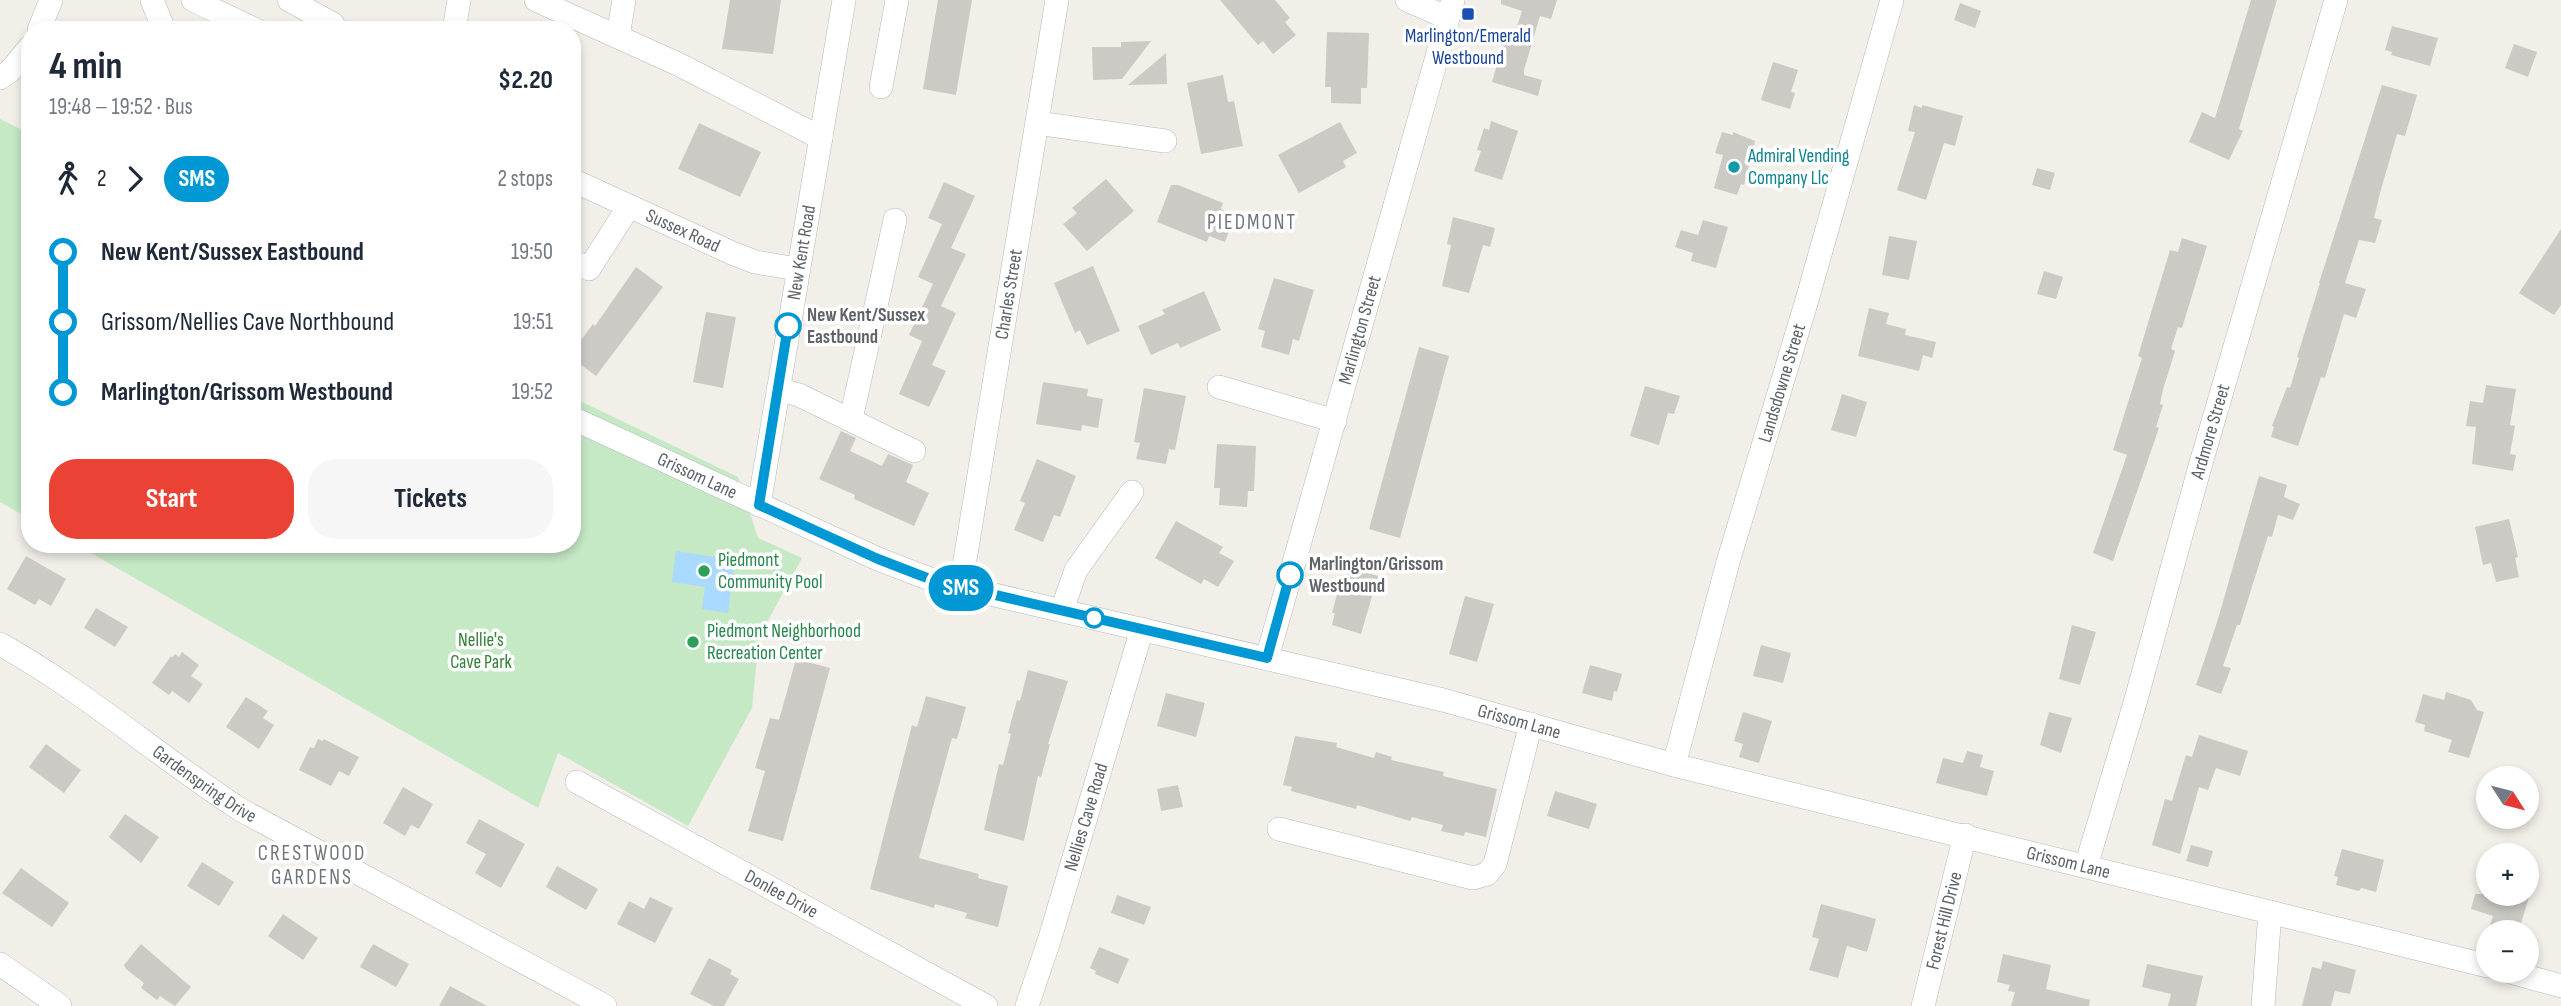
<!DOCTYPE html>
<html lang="en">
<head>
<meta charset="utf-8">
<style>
  :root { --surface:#fff; --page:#f6f6f7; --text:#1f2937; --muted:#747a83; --accent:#ea4335 }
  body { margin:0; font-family:"Sofia Sans Condensed",sans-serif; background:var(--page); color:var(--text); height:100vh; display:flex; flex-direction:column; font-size:26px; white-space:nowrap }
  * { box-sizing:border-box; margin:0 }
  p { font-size:23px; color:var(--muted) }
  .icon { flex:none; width:38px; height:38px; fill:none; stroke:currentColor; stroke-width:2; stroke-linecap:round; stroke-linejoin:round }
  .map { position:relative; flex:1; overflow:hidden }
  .panel { position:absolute; left:21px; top:21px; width:560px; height:532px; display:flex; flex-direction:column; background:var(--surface); border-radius:28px; box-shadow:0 4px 10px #0003 }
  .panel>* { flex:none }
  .badge { padding:0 14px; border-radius:23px; font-size:24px; line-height:46px }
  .needle { width:46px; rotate:126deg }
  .fabs { position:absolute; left:2476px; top:766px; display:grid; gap:14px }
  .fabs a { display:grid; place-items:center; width:63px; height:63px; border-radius:50%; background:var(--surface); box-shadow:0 4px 10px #0003; font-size:35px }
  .map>.badge { position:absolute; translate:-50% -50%; box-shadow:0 0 0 4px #fff }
  .legs { display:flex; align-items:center; gap:10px; height:77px; padding:0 28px; font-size:23px }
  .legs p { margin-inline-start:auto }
  .headline { display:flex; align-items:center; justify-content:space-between; height:119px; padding:0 28px }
  h1 { font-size:38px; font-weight:700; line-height:52px }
  .cta { display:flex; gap:14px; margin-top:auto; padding:14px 28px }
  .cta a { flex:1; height:80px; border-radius:28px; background:var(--accent); color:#fff; font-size:28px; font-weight:700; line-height:80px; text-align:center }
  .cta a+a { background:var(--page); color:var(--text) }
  ul { padding:0 28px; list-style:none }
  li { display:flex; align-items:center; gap:24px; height:70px; font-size:26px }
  li i { display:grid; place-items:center; width:10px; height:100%; margin:0 9px; background:currentColor }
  li i::after { content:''; width:18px; height:18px; margin:-9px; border:5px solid; border-radius:50%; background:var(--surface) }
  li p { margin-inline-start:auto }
  li:first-child i { background:linear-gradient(#0000 50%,currentColor 0) }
  li:last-child i { background:linear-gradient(currentColor 50%,#0000 0) }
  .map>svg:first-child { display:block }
</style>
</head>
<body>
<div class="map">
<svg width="2561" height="1006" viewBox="0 0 2561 1006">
  <rect width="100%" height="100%" fill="#f1efe8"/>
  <path fill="#c5e8c5" d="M0,119L30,134V519L0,502Z
    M572,397L738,477L758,538L802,558L759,637L752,708L688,826L558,753L538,808L75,544H572Z"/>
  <path fill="#aadaff" d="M676,551L735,560L728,613L702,609L705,587L672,582Z"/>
  <path fill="#cccac5" d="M730,0H781L773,54L722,49Z
    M938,0H972L956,95L923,89Z
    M1220,0H1275L1290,18L1285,22L1296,35L1273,54L1263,41L1258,45Z
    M1501,0H1557L1551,19L1540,16L1524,70V75L1542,80L1538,96L1492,82L1505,37L1513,39L1522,11L1501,4Z
    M2251,0H2277L2239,129L2243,131L2229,160L2189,142L2202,112L2215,118Z
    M1960,3L1981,11L1975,28L1954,20Z
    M2392,26L2438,38L2430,66L2391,55L2392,52L2385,50Z
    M1327,32L1369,33L1367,88H1361V104L1331,103V87H1325Z
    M1151,41L1122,79L1093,80L1092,47H1121V42Z
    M2514,44L2537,52L2528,77L2505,68Z
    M1166,53L1167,84L1128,85Z
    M1773,62L1798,70L1791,92L1795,93L1790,109L1761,100Z
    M1223,75L1228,102L1234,101L1243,146L1201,154L1187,83Z
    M2382,85L2417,95L2405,136L2397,134L2380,193L2374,218L2382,220L2375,243L2359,240L2345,283L2366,289L2356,318L2344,314L2325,378L2321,377L2298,446L2271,437L2274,427L2272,426L2287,387L2290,388L2299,358L2297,357L2320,283H2319Z
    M1914,105L1922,108V105L1963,116L1955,146L1944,143L1926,200L1897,190L1915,132L1908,131Z
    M1491,121L1518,131L1502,180L1474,171L1481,151L1477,150L1484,128L1489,130Z
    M1340,122L1357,153L1343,161L1346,167L1299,193L1278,155Z
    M699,123L761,152L740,197L678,169Z
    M1722,132L1733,135V132L1755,141L1744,185L1741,184L1737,195L1714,188L1723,155L1715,153Z
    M2037,168L2055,173L2050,190L2032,185Z
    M1106,179L1134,211L1087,251L1063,224L1077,213L1072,208Z
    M944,182L975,196L951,248L966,254L941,306L956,313L932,365L946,371L929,407L899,394L922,341L909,335L933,284L918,277L942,224L928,218Z
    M1171,185H1178L1223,203L1221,209L1235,215L1225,242L1209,236L1207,242L1157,222Z
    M1453,217L1495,228L1490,247L1483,245L1469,293L1442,286L1451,245L1447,244Z
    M1703,220L1728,227L1716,268L1691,261L1693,253L1675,247L1681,230L1698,235Z
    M2561,229V305L2554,315L2519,293Z
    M1889,236L1917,241L1909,280L1882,275Z
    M2182,238L2207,246L2182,328L2178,327L2171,349L2175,351L2163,390L2160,404L2163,405L2156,427L2159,428L2113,561L2093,553L2127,455L2113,450L2142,358L2138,356L2170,250L2178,252Z
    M1093,266L1120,331L1087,345L1080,330L1075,333L1054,283Z
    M636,267L663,287L596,376L572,358V352L593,324L595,326Z
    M2044,271L2063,277L2056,299L2037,294Z
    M1274,278L1314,290L1299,341L1293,339L1289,355L1261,347L1265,331L1258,329Z
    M1204,291L1221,330L1180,348L1178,343L1151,355L1138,326L1165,314L1162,310Z
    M1869,308L1889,313L1886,324L1906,329L1905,335L1936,342L1932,358L1923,355L1919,371L1858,356Z
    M706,312L736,317L723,388L693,382Z
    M1419,347L1449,356L1400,538L1369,529Z
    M1043,382L1088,389L1087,396L1103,399L1098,428L1082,425L1081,431L1036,424Z
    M2486,385L2516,389L2510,425L2515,426L2510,454L2516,455L2513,471L2472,464L2476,427L2466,426L2470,401L2483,403Z
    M1645,386L1680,396L1674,414L1668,413L1659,445L1630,436Z
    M1144,388L1186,396L1175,450L1169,449L1166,464L1136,459L1140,443L1134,442Z
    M1842,394L1867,402L1856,437L1831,430Z
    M841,431L856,438L850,451L882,466L888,454L913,465L906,482L929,493L914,526L854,499L855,495L819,479Z
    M1217,444L1256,446L1254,491H1248L1247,507L1219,505L1220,488H1214Z
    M1037,459L1076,476L1060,517L1054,515L1043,542L1014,530L1025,503L1020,501Z
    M2259,476L2287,485L2284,497L2300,504L2293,520L2278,515L2272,537L2268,536L2240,625H2237L2223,666L2231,668L2221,694L2196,685L2218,619Z
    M2509,519L2518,557L2515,558L2519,577L2496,582L2491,563L2483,565L2475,527Z
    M1176,521L1223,547L1219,553L1234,561L1218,587L1204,579L1201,584L1155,558Z
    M26,556L66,579L51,606L39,599L35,605L7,589Z
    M1349,567L1378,576L1361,634L1332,625L1335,613H1332L1342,576L1346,577Z
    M1465,596L1494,604L1477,662L1449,654Z
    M96,608L128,627L115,647L84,628Z
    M2072,625L2096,632L2080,685L2059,679Z
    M1761,645L1791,653L1783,683L1753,676Z
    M182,652L199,665L191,676L203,684L189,703L172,691L169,695L152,683L171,656L172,658L175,654L179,657Z
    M796,659L830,668L783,841L748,831L765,771L755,768L770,718L779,720Z
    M1590,665L1622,674L1617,692L1614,691L1612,701L1582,693Z
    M1028,670L1068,681L1048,744H1050L1041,777L1038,776L1024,841L984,830L999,764L1003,765L1011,734L1008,733L1017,700L1020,701Z
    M2446,692L2471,700L2477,710L2484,712L2469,758L2448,752L2452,740L2424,731L2425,725L2415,722L2423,694L2444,700Z
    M1166,693L1205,703L1196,737L1157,726Z
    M926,696L966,707L957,739L952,738L919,858L979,874L978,878L1008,886L998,927L965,918L967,913L935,904L934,908L870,889L912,725L917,727Z
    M246,697L268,711L263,718L274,725L259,749L226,727Z
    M1743,712L1772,721L1759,763L1739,757L1743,744L1734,741Z
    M2049,712L2072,718L2061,753L2040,745Z
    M2199,735L2248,751L2240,776L2216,768L2208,790L2199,787L2180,854L2152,845L2165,799L2172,801L2186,755L2192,757Z
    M1295,736L1337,743L1336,747L1374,758L1376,752L1392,757L1391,760L1444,772L1443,776L1497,789L1486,837L1465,832L1464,836L1441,831L1443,825L1412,817L1410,821L1357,805L1356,809L1291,791L1292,787L1283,785Z
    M318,739L323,741L324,739L359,757L349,776L339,771L331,786L299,770L310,747L314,748Z
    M46,744L81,770L64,793L29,767Z
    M1967,751L1983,755L1980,767L1994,771L1987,796L1936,783L1943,758L1963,763Z
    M1178,785L1183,807L1161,811L1157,789Z
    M403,787L433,804L419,829L411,825L405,836L383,823Z
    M1555,791L1597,804L1589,829L1547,816Z
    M125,814L159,837L141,863L109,837Z
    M479,819L525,844L501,888L475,873L486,854L466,843Z
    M2191,845L2213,851L2208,867L2186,861Z
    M2342,849L2384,860L2376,892L2361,888L2359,891L2336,885L2338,877L2334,876Z
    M202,862L234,882L219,906L187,886Z
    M557,866L598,889L586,910L546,887Z
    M21,868L69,903L52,927L2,893Z
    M2475,894H2530L2518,933L2490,925L2493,916L2471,909Z
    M1117,895L1151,907L1144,925L1111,913Z
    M650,897L673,908L655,943L617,924L629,901L644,909Z
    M1821,904L1876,919L1867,952L1847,946L1838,978L1809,970L1819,939L1812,937Z
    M283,914L318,938L303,960L268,936Z
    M141,944L191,987L175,1006L160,996L157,1000L141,988L144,983L126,969L124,965Z
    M373,944L409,964L396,987L360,967Z
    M1099,947L1129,959L1118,984L1095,974L1096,971L1090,968Z
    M2003,954L2051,965L2046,989L2090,1000L2089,1006H2011L2015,992L2008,991L2010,985L1997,982Z
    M709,958L732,970L730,974L739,979L724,1006H714L690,994Z
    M2323,961L2356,970L2350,994L2335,991L2331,1006H2302L2312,967L2321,969Z
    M2147,964L2203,976L2196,1006H2168L2171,994L2142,987Z
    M450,986L487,1006H439Z"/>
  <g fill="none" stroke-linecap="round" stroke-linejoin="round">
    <g stroke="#b5b8bc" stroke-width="24">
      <g id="minor">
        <path d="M152,0L164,30"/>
        <path d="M193,0L256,30"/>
        <path d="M289,0L333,24L331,30"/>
        <path d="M536,0L680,65L821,138"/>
        <path d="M1407,0L1448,18"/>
        <path d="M39,30L51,0"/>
        <path d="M454,30L459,0"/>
        <path d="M618,36L624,0"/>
        <path d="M0,78L10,71L30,47"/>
        <path d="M881,87L897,0"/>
        <path d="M1037,123L1165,141"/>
        <path id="s1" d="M572,180L732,253L755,262L797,269"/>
        <path d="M572,261L589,269L629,206"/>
        <path d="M1219,387L1335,421"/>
        <path d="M778,389L799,395L914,451"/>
        <path id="s2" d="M572,418L878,559L935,581L1443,700L1674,765L2488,966"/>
        <path d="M851,419L895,220"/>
        <path id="s3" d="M759,505L844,0"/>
        <path id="s4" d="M956,587L963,572L1057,0"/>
        <path d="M1062,610L1076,570L1132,492"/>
        <path id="s5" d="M0,644C86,692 159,757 241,810L605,1006"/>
        <path id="s6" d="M1267,658L1453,0"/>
        <path id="s7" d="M1674,765L1728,562L1807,300L1892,0"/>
        <path id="s8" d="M577,782L986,1006"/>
        <path d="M1279,829L1473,878L1487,874L1495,864L1531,724"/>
        <path id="s9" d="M2086,866L2135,703L2199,470L2336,0"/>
        <path d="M0,964L60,1006"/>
        <path d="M2507,971L2561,986"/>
        <path id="s10" d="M1027,1006L1050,938L1142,629"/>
        <path id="s11" d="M1923,1006L1965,835"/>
        <path d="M2263,1006L2270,912"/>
      </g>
    </g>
    <use href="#minor" stroke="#fff" stroke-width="23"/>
  </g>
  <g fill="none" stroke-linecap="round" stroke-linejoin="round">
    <g stroke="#fff" stroke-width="16">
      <path id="line-1" d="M788,326L759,505L878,559L935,581L1267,658L1290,575"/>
    </g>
    <use href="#line-1" stroke="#0098d4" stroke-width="10"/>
  </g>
  <rect fill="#1a4fb4" stroke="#fff" stroke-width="2.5" x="1461" y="7" width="14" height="14" rx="3.5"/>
  <circle fill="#0f9aa8" stroke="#fff" stroke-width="2.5" cx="1734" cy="167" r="7"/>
  <g fill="#fff" stroke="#0098d4" stroke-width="3.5">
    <circle cx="788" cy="326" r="12"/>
    <circle cx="1290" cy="575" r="12"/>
    <circle cx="1094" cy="618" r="9"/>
  </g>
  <g fill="#2e9e5b" stroke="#fff" stroke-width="2.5">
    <circle cx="704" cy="571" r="7"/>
    <circle cx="693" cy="642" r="7"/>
  </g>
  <g text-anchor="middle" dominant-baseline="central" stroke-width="7" stroke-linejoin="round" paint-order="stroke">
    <g font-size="19" fill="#164399" stroke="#fff">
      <text x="1468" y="36">Marlington/Emerald<tspan x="1468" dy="22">Westbound</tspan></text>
    </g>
    <g font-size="19" fill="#0d838f" stroke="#fff" text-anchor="start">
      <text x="1748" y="156">Admiral Vending<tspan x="1748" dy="22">Company Llc</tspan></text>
    </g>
    <g font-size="19" fill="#5f6368" stroke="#fff">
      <text stroke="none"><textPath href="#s1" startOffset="122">Sussex Road</textPath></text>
      <text stroke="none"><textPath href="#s3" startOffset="256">New Kent Road</textPath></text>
      <text stroke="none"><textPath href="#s4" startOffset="298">Charles Street</textPath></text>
      <text stroke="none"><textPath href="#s6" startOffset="341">Marlington Street</textPath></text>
      <text stroke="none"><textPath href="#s7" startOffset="397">Landsdowne Street</textPath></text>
      <text stroke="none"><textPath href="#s9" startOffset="452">Ardmore Street</textPath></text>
      <text stroke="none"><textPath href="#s2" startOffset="138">Grissom Lane</textPath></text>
      <text stroke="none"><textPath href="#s2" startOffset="999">Grissom Lane</textPath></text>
      <text stroke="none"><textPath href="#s5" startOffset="248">Gardenspring Drive</textPath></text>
      <text stroke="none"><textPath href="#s10" startOffset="198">Nellies Cave Road</textPath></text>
      <text stroke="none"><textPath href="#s2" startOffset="1566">Grissom Lane</textPath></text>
      <text stroke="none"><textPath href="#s8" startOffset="233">Donlee Drive</textPath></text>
      <text stroke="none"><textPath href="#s11" startOffset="88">Forest Hill Drive</textPath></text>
    </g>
    <g font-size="19" font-weight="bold" fill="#5f6368" stroke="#fff" text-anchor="start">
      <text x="807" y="315">New Kent/Sussex<tspan x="807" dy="22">Eastbound</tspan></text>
      <text x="1309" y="564">Marlington/Grissom<tspan x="1309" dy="22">Westbound</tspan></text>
    </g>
    <g font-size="19" fill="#27864d" stroke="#fff" text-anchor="start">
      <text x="718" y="560">Piedmont<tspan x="718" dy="22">Community Pool</tspan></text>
      <text x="707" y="631">Piedmont Neighborhood<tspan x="707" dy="22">Recreation Center</tspan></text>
    </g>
    <g font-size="19" fill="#348238" stroke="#fff">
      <text x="481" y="640">Nellie's<tspan x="481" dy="22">Cave Park</tspan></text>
    </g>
    <g font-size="21" letter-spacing="2" fill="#70757a" stroke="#fff">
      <text x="1252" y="222">PIEDMONT</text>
      <text x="312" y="853">CRESTWOOD<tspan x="312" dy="24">GARDENS</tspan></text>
    </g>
  </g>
</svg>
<div class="fabs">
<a><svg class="needle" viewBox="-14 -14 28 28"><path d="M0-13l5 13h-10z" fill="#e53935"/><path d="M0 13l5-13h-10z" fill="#747a83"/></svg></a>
<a>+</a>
<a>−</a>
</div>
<b class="badge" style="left:961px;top:588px;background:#0098d4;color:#fff">SMS</b>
<section class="panel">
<div class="headline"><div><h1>4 min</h1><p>19:48 – 19:52 · Bus</p></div><b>$2.20</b></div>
<div class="legs"><svg class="icon" aria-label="walk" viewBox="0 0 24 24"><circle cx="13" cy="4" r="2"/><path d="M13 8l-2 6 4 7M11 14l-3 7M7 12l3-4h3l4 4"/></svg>2<svg class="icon" aria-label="forward" viewBox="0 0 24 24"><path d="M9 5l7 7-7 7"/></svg><b class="badge" style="background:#0098d4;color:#fff">SMS</b><p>2 stops</p></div>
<ul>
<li><i style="color:#0098d4"></i><b>New Kent/Sussex Eastbound</b><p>19:50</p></li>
<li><i style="color:#0098d4"></i><span>Grissom/Nellies Cave Northbound</span><p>19:51</p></li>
<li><i style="color:#0098d4"></i><b>Marlington/Grissom Westbound</b><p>19:52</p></li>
</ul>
<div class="cta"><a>Start</a><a>Tickets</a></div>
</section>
</div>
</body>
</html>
